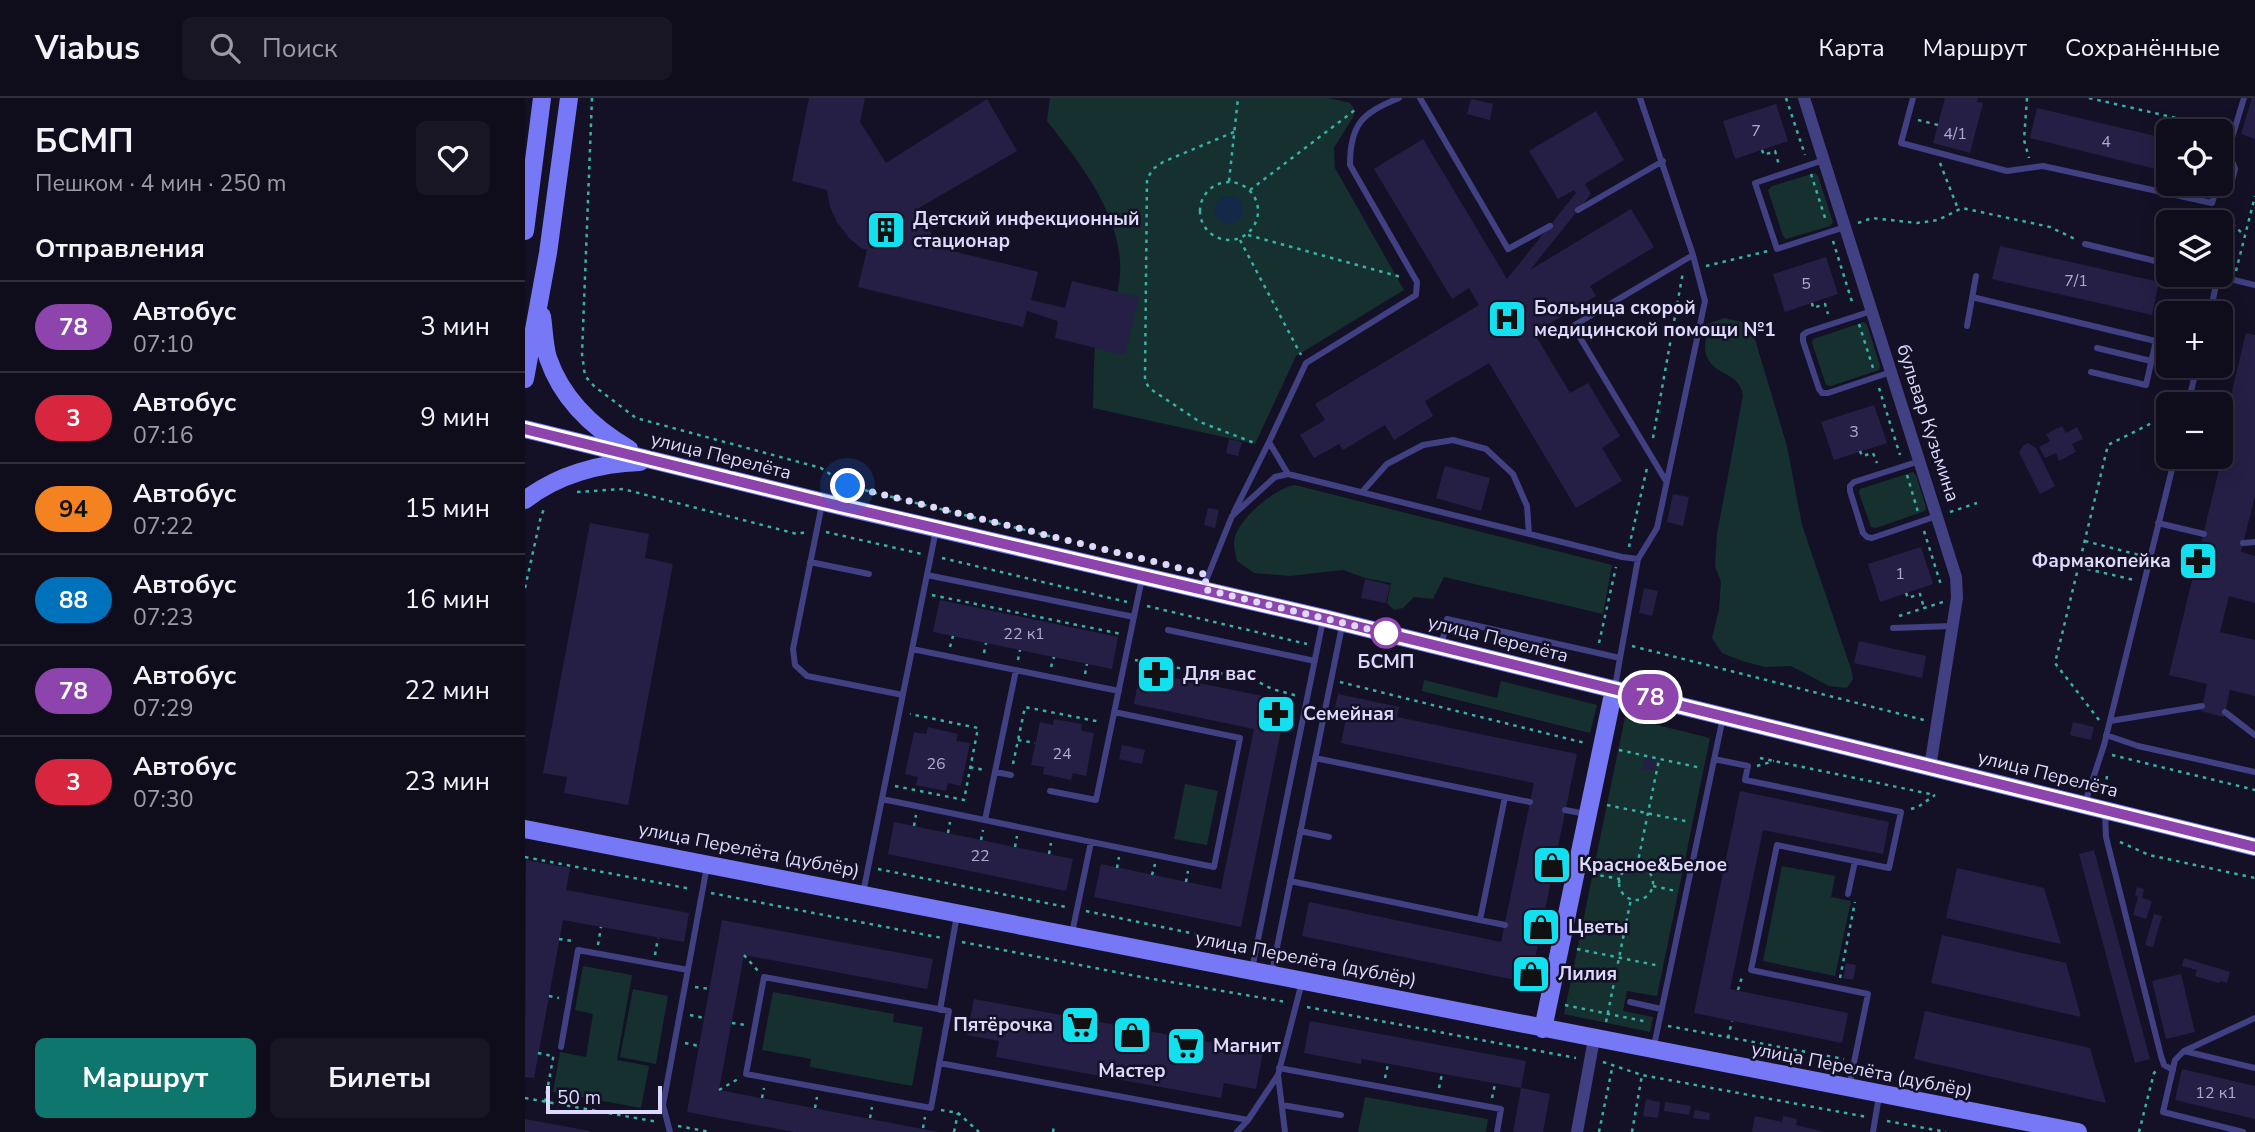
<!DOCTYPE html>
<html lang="ru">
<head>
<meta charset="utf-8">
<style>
  :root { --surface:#0f0d1c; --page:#181625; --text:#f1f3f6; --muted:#9b9ca3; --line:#2f2d3b; --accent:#0f766e }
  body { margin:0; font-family:"Nunito Sans",sans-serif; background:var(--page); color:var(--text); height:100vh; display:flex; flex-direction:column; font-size:26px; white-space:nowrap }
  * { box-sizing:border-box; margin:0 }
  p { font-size:23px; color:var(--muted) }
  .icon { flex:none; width:38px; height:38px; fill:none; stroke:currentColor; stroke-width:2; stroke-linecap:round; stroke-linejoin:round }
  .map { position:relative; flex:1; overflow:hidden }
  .details { display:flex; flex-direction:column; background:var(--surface); width:525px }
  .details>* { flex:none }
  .badge { padding:0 14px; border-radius:23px; font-size:24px; line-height:46px }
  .tools { position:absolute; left:1631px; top:21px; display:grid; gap:14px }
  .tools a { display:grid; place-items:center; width:77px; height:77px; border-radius:10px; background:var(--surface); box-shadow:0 4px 18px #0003,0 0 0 2px var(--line); font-size:35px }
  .scale { position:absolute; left:21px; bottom:18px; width:116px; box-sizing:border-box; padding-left:7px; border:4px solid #dcd9fc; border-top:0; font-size:19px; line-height:24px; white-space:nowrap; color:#dcd9fc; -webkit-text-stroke:5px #141126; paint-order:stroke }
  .you { position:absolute; width:35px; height:35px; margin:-18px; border:5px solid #fff; border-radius:50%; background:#1a73e8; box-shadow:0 0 0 10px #1a73e833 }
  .map>.badge { position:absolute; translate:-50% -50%; box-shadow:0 0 0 4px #fff }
  h2 { padding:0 35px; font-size:26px; line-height:63px }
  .round { display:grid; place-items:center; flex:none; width:74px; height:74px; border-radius:10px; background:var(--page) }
  .overview { display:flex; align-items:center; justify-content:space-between; height:119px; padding:0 35px }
  h1 { font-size:33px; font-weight:700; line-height:52px }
  .primary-button { display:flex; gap:14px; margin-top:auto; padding:14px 35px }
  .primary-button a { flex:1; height:80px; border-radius:10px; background:var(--accent); color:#fff; font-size:28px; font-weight:700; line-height:80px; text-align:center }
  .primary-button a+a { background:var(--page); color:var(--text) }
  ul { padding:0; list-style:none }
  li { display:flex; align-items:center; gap:21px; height:91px; padding:0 35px; border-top:2px solid var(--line) }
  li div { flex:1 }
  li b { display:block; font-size:26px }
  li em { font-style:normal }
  li .badge { min-width:77px; font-weight:700; text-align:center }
  header { display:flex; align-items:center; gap:42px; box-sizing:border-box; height:98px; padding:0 35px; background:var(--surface); border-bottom:2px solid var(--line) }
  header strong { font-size:33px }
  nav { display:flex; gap:38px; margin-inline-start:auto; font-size:24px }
  .search { width:490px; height:63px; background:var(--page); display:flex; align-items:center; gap:18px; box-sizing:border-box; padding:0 24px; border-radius:10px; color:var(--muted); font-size:26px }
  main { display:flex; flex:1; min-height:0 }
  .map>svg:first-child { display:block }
</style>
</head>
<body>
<header>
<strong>Viabus</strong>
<div class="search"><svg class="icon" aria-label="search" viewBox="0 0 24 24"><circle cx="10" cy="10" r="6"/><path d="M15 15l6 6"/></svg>Поиск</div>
<nav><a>Карта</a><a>Маршрут</a><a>Сохранённые</a></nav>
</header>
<main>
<section class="details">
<div class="overview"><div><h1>БСМП</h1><p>Пешком · 4 мин · 250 m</p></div><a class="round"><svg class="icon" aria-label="heart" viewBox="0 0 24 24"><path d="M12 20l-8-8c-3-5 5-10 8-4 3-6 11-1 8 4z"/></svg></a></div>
<h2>Отправления</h2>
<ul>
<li><span class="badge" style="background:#8e44ad;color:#fff">78</span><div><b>Автобус</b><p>07:10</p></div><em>3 мин</em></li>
<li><span class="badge" style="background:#d7263d;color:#fff">3</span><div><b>Автобус</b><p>07:16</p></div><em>9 мин</em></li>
<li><span class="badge" style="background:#f58220;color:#111">94</span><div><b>Автобус</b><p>07:22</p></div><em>15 мин</em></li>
<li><span class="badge" style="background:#0072bc;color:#fff">88</span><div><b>Автобус</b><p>07:23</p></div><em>16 мин</em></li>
<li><span class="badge" style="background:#8e44ad;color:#fff">78</span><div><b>Автобус</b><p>07:29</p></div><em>22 мин</em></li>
<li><span class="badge" style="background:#d7263d;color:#fff">3</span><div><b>Автобус</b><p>07:30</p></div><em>23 мин</em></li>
</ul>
<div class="primary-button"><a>Маршрут</a><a>Билеты</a></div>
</section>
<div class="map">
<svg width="1730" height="1034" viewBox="0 0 1730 1034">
  <rect width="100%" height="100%" fill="#141126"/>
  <path fill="#15302e" d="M525,0H803L825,5L829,11L828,19L809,50L810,70L879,192L771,258L730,346L568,310C569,292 568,244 573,229C577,219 587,212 590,202C612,137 560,71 522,23Z
    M1290,75L1293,78L1308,124L1305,128L1261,141L1258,138L1243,92L1247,88Z
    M1199,220L1217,224L1229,238L1262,348L1277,427L1326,571L1328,581L1322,590L1304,588L1266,568L1240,569L1217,563L1197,555L1187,540L1194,511L1196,484L1190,468L1192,436L1218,297C1214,271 1182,279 1180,250C1180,242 1182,234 1183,226Z
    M1339,224L1342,227L1355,267L1354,272L1306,288L1301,287L1287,245L1288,241Z
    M1388,374L1391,377L1401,409L1400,413L1351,430L1346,429L1334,395L1335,391Z
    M770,387L1087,467L1078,516L919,479L908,501L889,499L878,510L869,512L862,505L866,485L840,480L818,472L765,478L729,475L712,463C711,458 709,451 709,446C708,424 750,390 770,387Z
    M899,582L972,600L976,583L1072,607L1065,635L897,593Z
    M1100,619L1185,640L1132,898L1102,893L1098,913L1128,919L1125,934L1039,916Z
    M660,686L693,693L682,747L649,741Z
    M1257,768L1310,778L1306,799L1326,803L1310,878L1238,863Z
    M58,868L107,877L92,962L124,968L116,1010L28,994L35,954L61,959L68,916L50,912Z
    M108,891L143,898L131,966L95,959Z
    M248,894L369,916L368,924L398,929L387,988L285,969L286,961L237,952Z
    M840,999L963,1021L961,1034H833Z"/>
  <path fill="#12294a" d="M690 112a14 14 0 1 1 28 0a14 14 0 1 1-28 0Z"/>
  <path fill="#251f46" d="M284,0H340L335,24L361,65L462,1L492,53L392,111L415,150L513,174L506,202L540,210L547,183L614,199L600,257L530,240L533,223L502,213L498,229L333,189L342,152L336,150L324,140L312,124L305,109L302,92L267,83Z
    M1420,0H1453L1452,4L1458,5L1445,55L1408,45Z
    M1727,0H1730V41L1716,36Z
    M946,1L968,6L965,22L942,16Z
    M1251,6L1263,43L1210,61L1198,23Z
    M1512,10L1643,41V74L1505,40Z
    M1071,13L1099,62L1060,86L1066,96L1005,172L1106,111L1129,149L1065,188L1071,198L1009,235L1045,295L1063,285L1095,338L1077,350L1097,383L1051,410L964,265L900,303L908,318L869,342L860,327L818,352L814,346L789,360L775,337L800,322L790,306L954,207L944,190L927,201L849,71L898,41L982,181L1051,95L1049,92L1033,101L1004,53Z
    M1475,148L1634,184L1627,217L1467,181Z
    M1301,159L1313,196L1260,214L1248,176Z
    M1721,235L1730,237V397L1716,454L1730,458V505L1704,498L1695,534L1730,542V598L1705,592L1699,619L1676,613L1682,586L1644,577L1707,318L1701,317Z
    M1349,307L1362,345L1309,362L1296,324Z
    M1537,328L1541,335L1552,329L1558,341L1547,346L1551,354L1534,363L1531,355L1520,360L1514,349L1525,343L1521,336Z
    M704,341L717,344L713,358L701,355Z
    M1503,345L1511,350L1530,388L1515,396L1494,354L1499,347Z
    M920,368L965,380L956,413L911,400Z
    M1148,396L1164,399L1158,428L1142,424Z
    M683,410L694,412L690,430L679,427Z
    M65,425L124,436L120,460L148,466L103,707L39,695L42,679L18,675Z
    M1396,449L1408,486L1355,504L1343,466Z
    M840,481L865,487L861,505L836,500Z
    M1119,490L1133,493L1127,518L1114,515Z
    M415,502L593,539L587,571L408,534Z
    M1334,543L1401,558L1397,580L1329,565Z
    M615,573L762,603L716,829L569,799L576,766L696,791L729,631L609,606Z
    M813,596L874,609L872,619L1052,656L1005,885L777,838L784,804L976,844L1009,685L816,645L822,616L809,613Z
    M529,621L557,626L556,633L569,635L561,678L548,675L546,682L518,676L519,669L506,667L515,624L528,627Z
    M1548,624L1569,629L1566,642L1545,637Z
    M403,629L433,636L431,643L445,645L436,688L423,685L421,693L391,687L393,679L380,676L389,634L401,636Z
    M597,647L620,652L617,666L594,661Z
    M1120,658L1131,661L1129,673L1117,671Z
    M1215,693L1364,724L1358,756L1238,732L1205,891L1323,915L1317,945L1169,915Z
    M369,724L548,761L541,793L363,756Z
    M1569,752L1625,961L1610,965L1554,756Z
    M1,762L45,770L41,792L164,815L159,844L38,822L9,980L0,979Z
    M1432,770L1519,790L1536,846L1421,820Z
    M1612,789L1619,791L1617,800L1627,803L1621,821L1608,817L1613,799L1610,797Z
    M1629,816L1637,818L1628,849L1620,847Z
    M197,822L408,861L402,891L219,857L194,992L413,1034H269L162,1014Z
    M1417,837L1541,865L1556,919L1406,885Z
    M1659,860L1705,874L1702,885L1695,883L1694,885L1670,878L1672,872L1657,868Z
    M1321,865L1331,867L1328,882L1318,880Z
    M1656,876L1670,934L1641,941L1627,883Z
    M449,901L738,954L731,991L699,985L696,1000L471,959L474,943L442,937Z
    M1400,913L1565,950L1581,1005L1389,961Z
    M785,923L1001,963L996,990L837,961L836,966L779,955Z
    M1657,971L1730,988V1021L1650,1002Z
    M996,990L1025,996L1018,1034H988Z
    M1121,1001L1135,1004L1133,1020L1118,1018Z
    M1140,1004L1166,1008L1164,1017L1139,1013Z
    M1170,1012L1185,1015L1184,1022L1168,1020Z
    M1230,1018L1257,1024L1258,1018L1272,1021L1271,1027L1299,1034H1227Z
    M0,1021L65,1033V1034H0Z"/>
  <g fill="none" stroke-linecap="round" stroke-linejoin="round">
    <path stroke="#38b1a6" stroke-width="2.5" stroke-dasharray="3.5 5" stroke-linecap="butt" d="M67,0L57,256L60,278L69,288L111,320L296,370L323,388L532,440
      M1261,0L1280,57
      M1502,0L1499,42L1504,60
      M1564,0L1699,31
      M1393,22L1413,27
      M709,34L638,64L628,71L622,81L620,282L624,290L675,324L732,346
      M1237,52L1239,57L1250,53L1254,67
      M1415,65L1433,111
      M1286,76L1301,123
      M704,83L713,0
      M675 113a29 29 0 1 1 58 0a29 29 0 1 1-58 0Z
      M725,92L830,12
      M1695,114L1720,138
      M1333,125L1347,120L1392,125L1413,122L1437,110L1525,129L1552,142
      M723,137L876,179
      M715,142L776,257
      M1308,143L1328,207
      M1181,168L1243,153
      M1711,173L1730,98
      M1287,205L1288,210L1300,206L1303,216
      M1650,215L1653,204
      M1334,226L1348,270
      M1354,290L1375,357
      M1128,340L1158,174
      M1335,353L1337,358L1348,355L1352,365
      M1382,377L1393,414
      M52,394L98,391L272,436L281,434
      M1425,414L1452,405
      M1399,433L1416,487
      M301,434L397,456
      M1560,443L1614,457
      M1104,449L1122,370
      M417,460L602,504
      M1554,469L1609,482
      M0,490L16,418L20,409
      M1381,495L1383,500L1395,496L1399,510
      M407,497L596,536
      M622,508L782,546
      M1374,518L1418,504
      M1074,545L1091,469
      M1107,548L1399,622
      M425,549L428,538
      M459,555L461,545
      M493,562L495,552
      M610,562L646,569L724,579L747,591L773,598
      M526,569L529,559
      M560,576L562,566
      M631,576L633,566
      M645,579L646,569
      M815,584L1060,645
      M1574,622L1530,565L1583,347L1643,317
      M493,642L510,645
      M1094,652L1176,670
      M1587,657L1730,692
      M1235,660L1410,697
      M488,666L500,609L576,624
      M1232,668L1249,663
      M445,669L459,672
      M1582,678L1580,693L1582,694
      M370,688L439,702L453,630L385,616
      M1082,707L1165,724
      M1386,711L1393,709L1410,697
      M389,728L391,717
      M423,735L425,724
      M456,742L458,732
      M1595,744L1624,757L1730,780
      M490,749L492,738
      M524,756L526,745
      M0,759L166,791
      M1112,768L1134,662
      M1094 785a17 17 0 1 1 34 0a17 17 0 1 1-34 0Z
      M592,770L594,759
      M353,771L541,809
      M1067,776L1095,781
      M627,777L630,766
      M661,784L663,773
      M1128,788L1151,793
      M186,795L417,840
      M561,813L722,847
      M34,841L48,843
      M437,844L611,878L761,904
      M73,847L76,829
      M1052,851L1135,868
      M130,857L133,840
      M219,857L233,873
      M1315,880L1330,804
      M170,889L185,891
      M1213,892L1217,879
      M24,898L34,900
      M1040,907L1123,924
      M782,909L1051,960
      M165,917L179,920
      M1081,924L1106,801
      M207,925L220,927
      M1143,928L1319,961
      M1203,940L1207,923
      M160,945L174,948
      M13,955L27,958
      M1078,964L1117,977L1342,1019
      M860,980L863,966
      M914,990L917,976
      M194,992L213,981
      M0,1000L133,1024
      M237,1000L239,990
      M967,1000L970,986
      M20,1004L29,955
      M290,1010L292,999
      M416,1012L433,1015L454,1034
      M345,1020L347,1009
      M1362,1023L1421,1034
      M153,1028L185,1034
      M398,1030L400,1019
      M429,1034L433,1015
      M528,1034L529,1028
      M1074,1034L1088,966
      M1107,1034L1117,977
      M1614,1034L1629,975L1631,973"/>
    <path stroke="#404082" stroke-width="6" d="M895,0L983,151L1025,128
      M1388,0L1376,45L1482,73L1518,68L1687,105L1693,86
      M1703,52L1710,71L1704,94
      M1299,62L1230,85L1252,151L1320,129
      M1696,76L1719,0
      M1053,112L1138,63
      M1560,146L1643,166
      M1689,177L1730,187
      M1447,199L1643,246
      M1347,213L1282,234L1278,237V243L1294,291L1297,295H1303L1366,274
      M1685,215L1693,178
      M1442,228L1451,178
      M1572,250L1626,263
      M1566,274L1621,287L1631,243
      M1663,306L1672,268
      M1395,363L1329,384L1325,388V393L1338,435L1342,439L1347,440L1412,418
      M763,376L744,344L781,265L891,197L892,184L825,67C825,25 838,15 874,0
      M1141,383L1048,228L1168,157
      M837,394L862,366L898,347L928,342L961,351L988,376L1002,408L1004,436
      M297,406L268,551L270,567L282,578L378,597
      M709,414L744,344
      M1633,425L1679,436
      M1718,445L1730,444
      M285,464L344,476
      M402,477L609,519
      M678,490L707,418L750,379L763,376L1097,459L1113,461
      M1368,530L1427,528
      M643,532L790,563
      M917,545L922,521L1095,560L1090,589
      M387,551L594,593
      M1095,560L1113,461L1132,430L1180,203L1168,157L1115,0
      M1700,614L1730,637
      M1585,623L1677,608
      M1581,637L1613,648L1730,674
      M1189,661L1223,668L1220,682L1376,714L1364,770L1252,747L1226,872L1343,896L1324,989
      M470,674L486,677
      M525,693L571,702L617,480
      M980,699L1005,704
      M357,701L689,769L715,640L589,614
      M1560,705L1579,647L1650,359
      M1040,712L1061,716
      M1580,714L1581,739L1636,958L1639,967L1648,972
      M460,722L491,572
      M775,733L804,739
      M765,783L955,822L980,699L790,660
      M338,795L411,432
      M1323,796L1330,763
      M955,822L980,827
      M1015,834L1034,838
      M547,835L566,744
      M727,871L798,522
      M747,874L817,528
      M239,879L424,913L406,1010L221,976Z
      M1105,904L1136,911
      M415,912L432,817
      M1129,948L1198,619
      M36,949L53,852L163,872
      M1659,953L1730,970
      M414,965L723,1022
      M754,970L976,1011L972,1034
      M757,1007L816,1017
      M145,1034L138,1007L182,768
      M712,1034L723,1022L753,977
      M760,1034L753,977L777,884
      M1348,1034L1354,998
      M1718,1034L1638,1014L1650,962L1659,953L1730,920"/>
    <path stroke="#404082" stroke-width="12" d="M1279,0L1431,479L1432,500L1405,669
      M1052,1034L1069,941"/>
    <path stroke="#7778f6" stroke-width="18" d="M0,133L17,0
      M17,218C19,231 19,247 23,260C37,301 68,330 104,351
      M0,281L23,155L44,0
      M0,331L323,410L799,520L1730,749
      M0,402C32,377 75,365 115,364
      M0,731L1553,1034
      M1018,931L1089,591"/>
  </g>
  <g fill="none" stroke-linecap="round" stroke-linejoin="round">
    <g stroke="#fff" stroke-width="16">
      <path id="line" d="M0,331L298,404L799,520L1730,749"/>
    </g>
    <use href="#line" stroke="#8e44ad" stroke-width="10"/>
    <path stroke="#dcd9fc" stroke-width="7" stroke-dasharray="0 12.6" d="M323,388L683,477L678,491L868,537L861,535"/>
  </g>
  <defs>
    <g id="building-square" transform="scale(2.0125)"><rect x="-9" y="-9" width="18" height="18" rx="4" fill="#13e0ef" stroke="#141126"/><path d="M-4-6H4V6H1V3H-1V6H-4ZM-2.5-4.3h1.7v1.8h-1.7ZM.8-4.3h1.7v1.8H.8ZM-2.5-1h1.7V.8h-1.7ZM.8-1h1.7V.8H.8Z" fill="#111"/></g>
    <g id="hospital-square" transform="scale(2.0125)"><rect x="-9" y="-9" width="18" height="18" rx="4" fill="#13e0ef" stroke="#141126"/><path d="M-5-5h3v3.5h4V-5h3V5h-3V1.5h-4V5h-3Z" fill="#111"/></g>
    <g id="pharmacy-square" transform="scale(2.0125)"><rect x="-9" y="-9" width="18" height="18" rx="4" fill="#13e0ef" stroke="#141126"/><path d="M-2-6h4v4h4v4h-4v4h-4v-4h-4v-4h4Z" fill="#111"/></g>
    <g id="shop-square" transform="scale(2.0125)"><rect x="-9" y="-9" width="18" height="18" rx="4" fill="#13e0ef" stroke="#141126"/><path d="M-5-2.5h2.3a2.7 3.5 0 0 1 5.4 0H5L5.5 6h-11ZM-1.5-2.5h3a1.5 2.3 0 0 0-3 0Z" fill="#111"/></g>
    <g id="supermarket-square" transform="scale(2.0125)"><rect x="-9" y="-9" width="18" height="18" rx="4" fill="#13e0ef" stroke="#141126"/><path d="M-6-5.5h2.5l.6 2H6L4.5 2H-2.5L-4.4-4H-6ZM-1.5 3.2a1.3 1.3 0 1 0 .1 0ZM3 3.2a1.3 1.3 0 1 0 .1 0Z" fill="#111"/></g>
  </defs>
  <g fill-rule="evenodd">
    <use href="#building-square" x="361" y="132"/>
    <use href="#hospital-square" x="982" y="221"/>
    <use href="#pharmacy-square" x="1673" y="463"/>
    <use href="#pharmacy-square" x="631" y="576"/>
    <use href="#pharmacy-square" x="751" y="616"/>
    <use href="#shop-square" x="1027" y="767"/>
    <use href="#shop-square" x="1016" y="829"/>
    <use href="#shop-square" x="1006" y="876"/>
    <use href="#supermarket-square" x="555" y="927"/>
    <use href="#shop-square" x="607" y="937"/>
    <use href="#supermarket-square" x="661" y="948"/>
  </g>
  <circle fill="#fff" stroke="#8e44ad" stroke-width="3.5" cx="861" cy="535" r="14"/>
  <g text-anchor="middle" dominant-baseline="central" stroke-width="5" stroke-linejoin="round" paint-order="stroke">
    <g font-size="16" fill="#aeaace">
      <text x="1231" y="33">7</text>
      <text x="1430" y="36">4/1</text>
      <text x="1581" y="44">4</text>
      <text x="1551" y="183">7/1</text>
      <text x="1281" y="186">5</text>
      <text x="1329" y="334">3</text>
      <text x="1375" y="476">1</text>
      <text x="499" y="536">22 к1</text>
      <text x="537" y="656">24</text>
      <text x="411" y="666">26</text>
      <text x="455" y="758">22</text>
      <text x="1691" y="995">12 к1</text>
    </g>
    <g font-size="19" font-weight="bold" fill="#dcd9fc" stroke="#141126" text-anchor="start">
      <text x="388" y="121">Детский инфекционный<tspan x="388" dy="22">стационар</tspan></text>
      <text x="1009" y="210">Больница скорой<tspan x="1009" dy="22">медицинской помощи №1</tspan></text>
      <text x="1646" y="463" text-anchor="end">Фармакопейка</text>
      <text x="658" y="576">Для вас</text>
      <text x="778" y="616">Семейная</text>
      <text x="1054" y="767">Красное&amp;Белое</text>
      <text x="1043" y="829">Цветы</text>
      <text x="1033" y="876">Лилия</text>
      <text x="528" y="927" text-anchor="end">Пятёрочка</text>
      <text x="688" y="948">Магнит</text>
      <text x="607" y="973" text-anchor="middle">Мастер</text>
    </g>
    <g font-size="19" fill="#dcd9fc" stroke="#141126">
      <text transform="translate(1403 325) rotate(72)">бульвар Кузьмина</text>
      <text transform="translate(196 358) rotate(14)">улица Перелёта</text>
      <text transform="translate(973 541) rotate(14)">улица Перелёта</text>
      <text transform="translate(1523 676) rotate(14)">улица Перелёта</text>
      <text transform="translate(224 752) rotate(11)">улица Перелёта (дублёр)</text>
      <text transform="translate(781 861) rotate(11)">улица Перелёта (дублёр)</text>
      <text transform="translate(1337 972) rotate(11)">улица Перелёта (дублёр)</text>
    </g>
    <g font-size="19" font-weight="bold" fill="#dcd9fc" stroke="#141126">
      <text x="861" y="564">БСМП</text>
    </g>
  </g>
</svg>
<div class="tools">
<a><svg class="icon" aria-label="locate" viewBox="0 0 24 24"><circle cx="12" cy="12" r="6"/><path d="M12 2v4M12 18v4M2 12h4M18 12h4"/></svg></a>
<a><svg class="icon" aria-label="layers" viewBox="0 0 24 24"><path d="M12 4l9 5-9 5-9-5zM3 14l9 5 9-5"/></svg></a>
<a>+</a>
<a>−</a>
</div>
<div class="scale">50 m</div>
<div class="you" style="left:323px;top:388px"></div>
<b class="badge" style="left:1125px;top:599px;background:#8e44ad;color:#fff">78</b>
</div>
</main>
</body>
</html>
